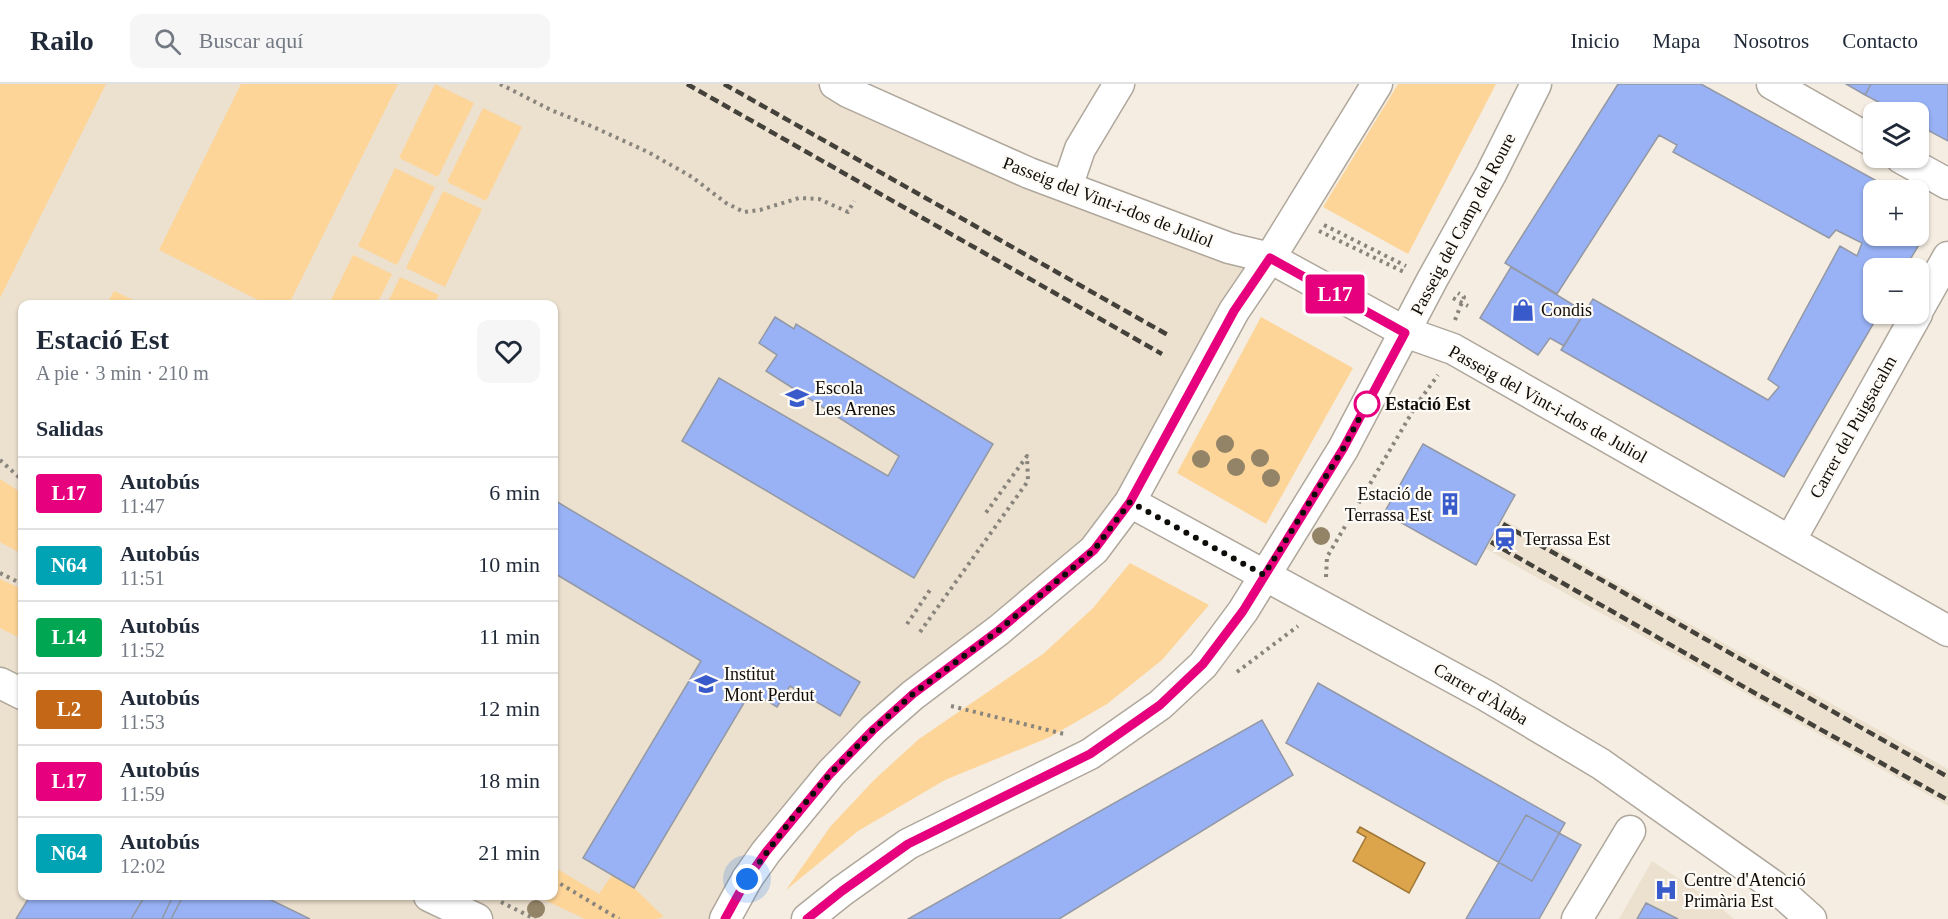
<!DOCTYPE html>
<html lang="es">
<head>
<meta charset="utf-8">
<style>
  :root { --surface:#fff; --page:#f6f6f7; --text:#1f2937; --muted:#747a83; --line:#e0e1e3 }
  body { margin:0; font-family:"Times New Roman",serif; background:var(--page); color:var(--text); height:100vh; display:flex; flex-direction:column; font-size:22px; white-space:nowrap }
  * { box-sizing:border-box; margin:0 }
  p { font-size:20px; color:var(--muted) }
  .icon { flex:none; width:33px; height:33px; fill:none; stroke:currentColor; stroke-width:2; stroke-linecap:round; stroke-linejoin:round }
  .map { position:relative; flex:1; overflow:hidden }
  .details { position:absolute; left:18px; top:216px; width:540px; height:600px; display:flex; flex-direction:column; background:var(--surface); border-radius:12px; box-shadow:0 2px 4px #0004 }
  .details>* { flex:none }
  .badge { padding:0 12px; border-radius:4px; font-size:21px; line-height:39px }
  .buttons { position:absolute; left:1863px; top:18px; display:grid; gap:12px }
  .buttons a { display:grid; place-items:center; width:66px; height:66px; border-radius:12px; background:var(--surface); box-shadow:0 2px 4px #0004; font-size:30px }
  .you { position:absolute; width:30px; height:30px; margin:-15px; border:4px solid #fff; border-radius:50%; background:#1a73e8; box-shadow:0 0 0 9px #1a73e833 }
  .map>.badge { position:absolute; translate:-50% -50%; box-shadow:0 0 0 3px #fff }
  h2 { padding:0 18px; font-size:22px; line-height:54px }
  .round { display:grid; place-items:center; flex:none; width:63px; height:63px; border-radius:12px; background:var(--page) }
  .head { display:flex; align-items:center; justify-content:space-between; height:102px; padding:0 18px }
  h1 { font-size:28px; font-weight:700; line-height:45px }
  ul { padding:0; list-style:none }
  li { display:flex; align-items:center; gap:18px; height:72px; padding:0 18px; border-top:2px solid var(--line) }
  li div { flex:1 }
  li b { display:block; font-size:22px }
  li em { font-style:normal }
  li .badge { min-width:66px; font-weight:700; text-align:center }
  header { display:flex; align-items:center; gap:36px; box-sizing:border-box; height:84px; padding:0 30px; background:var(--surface); border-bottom:2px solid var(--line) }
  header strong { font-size:28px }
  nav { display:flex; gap:33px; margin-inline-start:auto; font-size:21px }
  .search { width:420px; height:54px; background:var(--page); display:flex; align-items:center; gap:15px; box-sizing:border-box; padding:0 21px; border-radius:12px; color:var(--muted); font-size:22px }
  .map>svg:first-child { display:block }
</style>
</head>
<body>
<header>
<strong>Railo</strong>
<div class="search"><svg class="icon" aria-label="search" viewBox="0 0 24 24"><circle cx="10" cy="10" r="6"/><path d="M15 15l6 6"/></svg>Buscar aquí</div>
<nav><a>Inicio</a><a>Mapa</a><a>Nosotros</a><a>Contacto</a></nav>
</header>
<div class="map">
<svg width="1948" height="835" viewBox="0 0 1948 835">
  <rect width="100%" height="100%" fill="#f5ede1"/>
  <path fill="#ece0ce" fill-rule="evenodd" d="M0,0H843L1250,176L1118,428L868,648L727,835H0ZM22,220H554V812H22Z
    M1504,436L1948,685V722L1486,465Z
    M1652,777L1713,817L1734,835H1619Z"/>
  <path fill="#fdd599" d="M0,0H106L0,214Z
    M241,0H398L289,220H266L159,166Z
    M435,0L474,19L438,93L399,74Z
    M1398,0H1496L1408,170L1323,123Z
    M483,24L522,43L486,117L447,98Z
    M395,84L435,103L397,181L358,162Z
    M443,107L482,125L445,203L406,184Z
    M353,171L392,190L377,220H329Z
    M400,193L439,211L434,220H387Z
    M114,207L142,220H107Z
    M1261,233L1353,284L1266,440L1177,389Z
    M0,395L22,409V470L0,458Z
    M1130,479L1209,521L1162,576L1107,620L1050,653L945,696L858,747L786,806L830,743L874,696L919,655L1043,570L1093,524Z
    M0,495L22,505V555L0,544Z
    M554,783L599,810L612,791L634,804L664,833L656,835H585L536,812H554Z"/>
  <path fill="#dda54b" stroke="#9f7737" stroke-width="1.5" d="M1360,743L1425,779L1409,809L1353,777L1366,753L1357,748Z"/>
  <path fill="#98b2f5" stroke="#9398a4" stroke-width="1.5" d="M1618,0H1701L1893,106H1874V152L1918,151L1923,154L1905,184H1874V230H1879L1784,393L1561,266L1593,215L1768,316L1779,303L1768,295L1840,162L1857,172L1862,159L1836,146L1829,154L1673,68L1677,61L1659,51L1557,210L1505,179Z
    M1846,0H1871L1865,11Z
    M1871,0H1948V57L1918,41V28H1897L1865,11Z
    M1511,183L1585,228L1564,262L1550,254L1538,271L1480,234Z
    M775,233L794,245L796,240L993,360L914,494L682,357L719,294L888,392L899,372L766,287L777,271L759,259Z
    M1423,360L1515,411L1476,481L1384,429Z
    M554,416L860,598L840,632L790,602L777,623L751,607L634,804L583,774L701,577L554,489Z
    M1318,599L1565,739L1532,797L1286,659Z
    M1262,636L1293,691L1059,835H908Z
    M1526,731L1581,761L1539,835H1466Z
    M30,812H145L131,835H16Z
    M145,812H263L310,835H131Z
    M173,812H183L171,835H162Z
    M1646,819L1678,835H1637Z"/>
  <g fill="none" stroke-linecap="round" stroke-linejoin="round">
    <g stroke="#afa79c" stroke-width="33">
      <path id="minor" d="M835,0L848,8L1029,89L1229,164L1270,174L1405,248L1453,265L1948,547
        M1772,0L1874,58
        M1901,74L1948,100
        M1067,103L1080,65L1119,0
        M1918,226L1948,173
        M1130,418L1485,611L1601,680L1774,802L1811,835
        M1790,457L1917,230
        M0,599L22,610
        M429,812L477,835
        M725,835L747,795L766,768L831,689L873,646L913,611L999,546L1094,466L1130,418L1234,227L1270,174L1377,0
        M807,835L842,807L908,760L1090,670L1160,621L1203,581L1243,527L1343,365L1432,196L1491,90L1536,0
        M1577,835L1630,747"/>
    </g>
    <path stroke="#89847c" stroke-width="4" stroke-dasharray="3 4.5" stroke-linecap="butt" d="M500,0L551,26L591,42L648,68L692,93L726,119L744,128L760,126L799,114L819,115L848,128L854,117
      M1324,141L1406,182
      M1319,147L1404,188
      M1453,214L1468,222
      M1455,236L1464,213L1458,209
      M0,376L22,396
      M0,489L22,500
      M1326,493L1327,473L1417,320L1438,291
      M907,540L930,506
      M920,548L1028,397L1027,372L985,430
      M1237,588L1298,542
      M951,622L1064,650
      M554,796L619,835
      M501,818L535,835"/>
    <use href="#minor" stroke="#fff" stroke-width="30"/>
    <path stroke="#44413b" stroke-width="4.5" stroke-dasharray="9 4.5" stroke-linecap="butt" d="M687,0L1162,270
      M724,0L1168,251
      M1503,440L1948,693
      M1491,458L1753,608L1948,716"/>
  </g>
  <g fill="#938367">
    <circle cx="1225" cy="360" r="9"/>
    <circle cx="1260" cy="374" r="9"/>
    <circle cx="1201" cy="375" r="9"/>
    <circle cx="1236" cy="383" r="9"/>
    <circle cx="1271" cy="394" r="9"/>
    <circle cx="1321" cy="452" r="9"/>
    <circle cx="536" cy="825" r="9"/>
  </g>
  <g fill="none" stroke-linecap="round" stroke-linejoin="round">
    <g stroke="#fff" stroke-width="14">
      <path id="line" d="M725,835L747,795L766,768L831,689L873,646L913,610L999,546L1094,466L1130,418L1234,227L1270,174L1405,249L1343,365L1243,527L1203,580L1160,621L1090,670L908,760L842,807L807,835"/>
    </g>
    <use href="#line" stroke="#e6007e" stroke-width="9"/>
    <path stroke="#0f0d09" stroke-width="6" stroke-dasharray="0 10.8" d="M747,795L794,732L831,689L873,646L913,610L999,546L1094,466L1130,418L1264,491L1343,365L1367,320"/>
  </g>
  <defs>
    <g id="shop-bare" transform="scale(1.8)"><path d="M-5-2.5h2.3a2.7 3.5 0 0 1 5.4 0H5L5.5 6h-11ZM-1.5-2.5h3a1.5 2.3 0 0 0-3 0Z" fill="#395acb" stroke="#fefbf6" stroke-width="2.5" paint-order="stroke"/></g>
    <g id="school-bare" transform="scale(1.8)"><path d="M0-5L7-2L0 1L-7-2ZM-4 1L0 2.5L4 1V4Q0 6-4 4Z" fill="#395acb" stroke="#fefbf6" stroke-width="2.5" paint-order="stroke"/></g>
    <g id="building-bare" transform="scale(1.8)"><path d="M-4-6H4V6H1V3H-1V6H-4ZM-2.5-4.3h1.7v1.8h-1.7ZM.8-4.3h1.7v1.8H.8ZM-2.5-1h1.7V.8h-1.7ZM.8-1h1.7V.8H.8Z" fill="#395acb" stroke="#fefbf6" stroke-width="2.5" paint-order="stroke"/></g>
    <g id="station-bare" transform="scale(1.8)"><path d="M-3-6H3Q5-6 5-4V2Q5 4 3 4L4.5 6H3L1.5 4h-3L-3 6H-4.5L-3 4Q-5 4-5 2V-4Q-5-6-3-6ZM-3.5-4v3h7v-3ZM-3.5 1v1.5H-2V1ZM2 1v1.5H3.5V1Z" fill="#395acb" stroke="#fefbf6" stroke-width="2.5" paint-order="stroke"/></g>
    <g id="hospital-bare" transform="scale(1.8)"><path d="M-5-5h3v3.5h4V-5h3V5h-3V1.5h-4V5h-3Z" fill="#395acb" stroke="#fefbf6" stroke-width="2.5" paint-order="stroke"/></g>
  </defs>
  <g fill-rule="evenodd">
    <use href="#shop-bare" x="1523" y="226"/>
    <use href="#school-bare" x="797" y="314"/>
    <use href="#building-bare" x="1450" y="420"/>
    <use href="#station-bare" x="1505" y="455"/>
    <use href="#school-bare" x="706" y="600"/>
    <use href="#hospital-bare" x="1666" y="806"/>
  </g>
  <circle fill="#fff" stroke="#e6007e" stroke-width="3" cx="1367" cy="320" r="12"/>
  <g text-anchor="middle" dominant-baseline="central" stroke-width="4.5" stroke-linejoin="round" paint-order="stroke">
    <g font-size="18" fill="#0f0d09" stroke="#fefbf6">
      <text transform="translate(1108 118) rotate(21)">Passeig del Vint-i-dos de Juliol</text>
      <text transform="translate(1463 140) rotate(-62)">Passeig del Camp del Roure</text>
      <text transform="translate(1548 320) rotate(29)">Passeig del Vint-i-dos de Juliol</text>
      <text transform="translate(1853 343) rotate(-61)">Carrer del Puigsacalm</text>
      <text transform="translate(1481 610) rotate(30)">Carrer d'Àlaba</text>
    </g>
    <g font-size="18" fill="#0f0d09" stroke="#fefbf6" text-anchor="start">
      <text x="1541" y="226">Condis</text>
      <text x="815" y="304">Escola<tspan x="815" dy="21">Les Arenes</tspan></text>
      <text x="1432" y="410" text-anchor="end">Estació de<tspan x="1432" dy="21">Terrassa Est</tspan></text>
      <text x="1523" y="455">Terrassa Est</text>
      <text x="724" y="590">Institut<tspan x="724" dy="21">Mont Perdut</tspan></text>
      <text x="1684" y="796">Centre d'Atenció<tspan x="1684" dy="21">Primària Est</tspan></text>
    </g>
    <g font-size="18" font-weight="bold" fill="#0f0d09" stroke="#fefbf6" text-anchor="start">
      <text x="1385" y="320">Estació Est</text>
    </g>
  </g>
</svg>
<div class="buttons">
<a><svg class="icon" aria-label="layers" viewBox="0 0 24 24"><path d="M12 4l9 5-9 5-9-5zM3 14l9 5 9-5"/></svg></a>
<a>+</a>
<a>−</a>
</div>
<div class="you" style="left:747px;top:795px"></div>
<b class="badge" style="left:1335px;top:210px;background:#e6007e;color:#fff">L17</b>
<section class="details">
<div class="head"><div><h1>Estació Est</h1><p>A pie · 3 min · 210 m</p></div><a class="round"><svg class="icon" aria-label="heart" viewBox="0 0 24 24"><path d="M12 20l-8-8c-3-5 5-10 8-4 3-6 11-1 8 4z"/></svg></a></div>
<h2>Salidas</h2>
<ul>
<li><span class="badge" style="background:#e6007e;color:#fff">L17</span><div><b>Autobús</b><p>11:47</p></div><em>6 min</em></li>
<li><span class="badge" style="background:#00a3b4;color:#fff">N64</span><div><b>Autobús</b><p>11:51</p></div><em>10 min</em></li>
<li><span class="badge" style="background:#00a651;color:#fff">L14</span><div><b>Autobús</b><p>11:52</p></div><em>11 min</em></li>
<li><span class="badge" style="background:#c46716;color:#fff">L2</span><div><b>Autobús</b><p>11:53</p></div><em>12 min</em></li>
<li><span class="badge" style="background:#e6007e;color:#fff">L17</span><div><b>Autobús</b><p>11:59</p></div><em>18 min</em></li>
<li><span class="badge" style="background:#00a3b4;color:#fff">N64</span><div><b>Autobús</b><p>12:02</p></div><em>21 min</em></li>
</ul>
</section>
</div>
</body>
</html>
